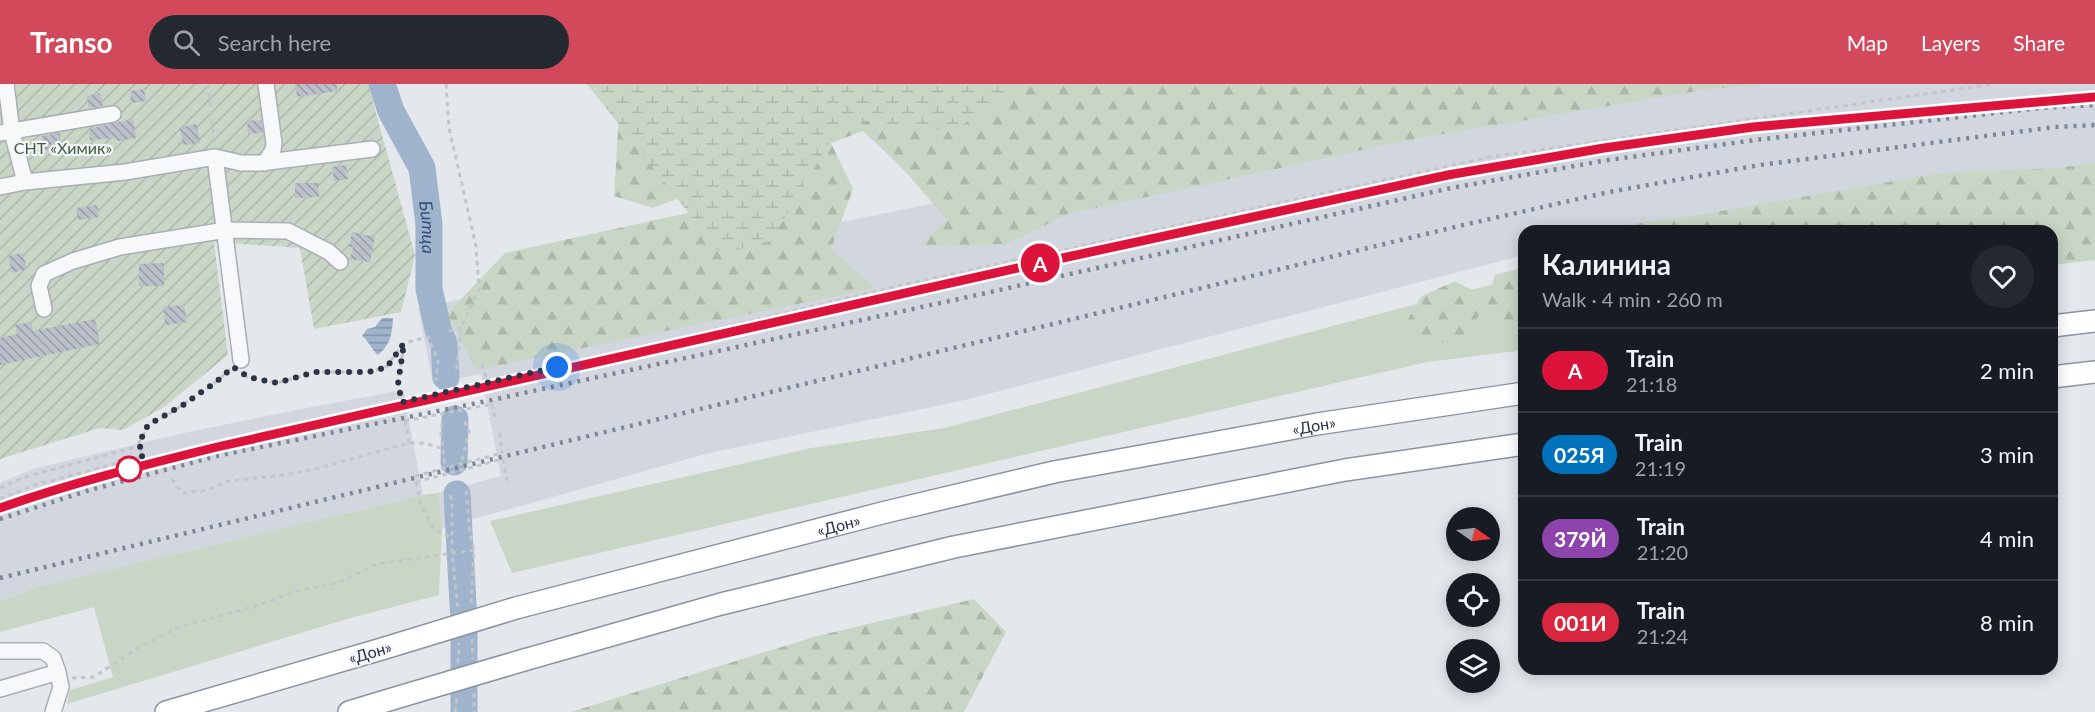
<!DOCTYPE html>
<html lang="en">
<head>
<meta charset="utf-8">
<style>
  :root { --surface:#171b24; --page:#242831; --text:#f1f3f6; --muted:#9ea1a6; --line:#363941; --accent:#d1495b }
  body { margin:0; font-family:Lato,sans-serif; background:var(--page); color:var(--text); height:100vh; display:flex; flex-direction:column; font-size:22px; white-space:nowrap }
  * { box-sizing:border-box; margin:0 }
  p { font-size:20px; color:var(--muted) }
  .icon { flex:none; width:33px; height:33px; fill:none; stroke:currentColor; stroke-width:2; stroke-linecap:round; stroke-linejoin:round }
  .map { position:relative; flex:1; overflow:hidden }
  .sheet { position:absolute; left:1518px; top:141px; width:540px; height:450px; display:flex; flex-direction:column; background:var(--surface); border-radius:18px; box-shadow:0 3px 15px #0003 }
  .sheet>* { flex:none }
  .badge { padding:0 12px; border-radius:20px; font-size:21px; line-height:39px }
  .needle { width:39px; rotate:104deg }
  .controls { position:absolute; left:1446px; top:423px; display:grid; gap:12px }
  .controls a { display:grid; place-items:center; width:54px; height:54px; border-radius:50%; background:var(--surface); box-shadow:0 3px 15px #0003; font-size:30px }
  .you { position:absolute; width:30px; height:30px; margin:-15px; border:4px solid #fff; border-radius:50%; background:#1a73e8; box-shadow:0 0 0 9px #1a73e833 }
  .map>.badge { position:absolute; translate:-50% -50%; box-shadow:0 0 0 3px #fff }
  .round { display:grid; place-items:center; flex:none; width:63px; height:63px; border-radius:32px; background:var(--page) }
  .summary { display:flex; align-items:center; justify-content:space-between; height:102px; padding:0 24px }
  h1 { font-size:28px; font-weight:700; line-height:45px }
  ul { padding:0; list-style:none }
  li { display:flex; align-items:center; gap:18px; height:84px; padding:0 24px; border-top:2px solid var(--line) }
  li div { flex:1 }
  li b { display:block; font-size:22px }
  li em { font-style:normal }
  li .badge { min-width:66px; font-weight:700; text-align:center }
  header { display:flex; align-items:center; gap:36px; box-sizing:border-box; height:84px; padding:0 30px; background:var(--accent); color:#fff }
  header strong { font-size:28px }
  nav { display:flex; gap:33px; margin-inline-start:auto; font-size:21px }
  .search { width:420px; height:54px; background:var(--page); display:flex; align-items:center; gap:15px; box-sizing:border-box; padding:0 21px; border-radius:33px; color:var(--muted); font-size:22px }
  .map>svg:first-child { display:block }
</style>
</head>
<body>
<header>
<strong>Transo</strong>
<div class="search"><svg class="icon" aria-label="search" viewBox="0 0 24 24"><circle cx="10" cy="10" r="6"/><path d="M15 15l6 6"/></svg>Search here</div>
<nav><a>Map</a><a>Layers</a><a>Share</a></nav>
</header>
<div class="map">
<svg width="2095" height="628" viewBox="0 0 2095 628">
  <defs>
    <pattern id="forest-firs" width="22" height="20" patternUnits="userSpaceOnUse" patternTransform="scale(1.5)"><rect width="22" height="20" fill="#c9d6c5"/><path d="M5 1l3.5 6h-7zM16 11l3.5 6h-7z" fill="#adb8ab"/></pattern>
    <pattern id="wetland-marsh" width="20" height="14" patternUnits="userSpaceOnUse" patternTransform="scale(1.5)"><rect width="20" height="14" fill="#c9d6c5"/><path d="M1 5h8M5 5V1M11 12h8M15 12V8" fill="none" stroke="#adb8ab"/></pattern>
    <pattern id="garden-furrows" width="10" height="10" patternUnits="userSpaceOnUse" patternTransform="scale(1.5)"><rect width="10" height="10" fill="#c9d6c5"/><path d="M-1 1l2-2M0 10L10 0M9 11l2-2" fill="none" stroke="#adb8ab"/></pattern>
    <pattern id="water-rules" width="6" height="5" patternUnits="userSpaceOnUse" patternTransform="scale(1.5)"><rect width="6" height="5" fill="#9fb4cc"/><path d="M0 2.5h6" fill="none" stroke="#8293a7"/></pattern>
    <pattern id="building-back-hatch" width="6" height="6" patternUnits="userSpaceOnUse" patternTransform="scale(1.5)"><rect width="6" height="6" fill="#bbc0ca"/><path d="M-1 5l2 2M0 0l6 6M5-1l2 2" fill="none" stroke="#989da6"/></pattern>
  </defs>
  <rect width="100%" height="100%" fill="#e4e7ec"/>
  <path fill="#d2d6de" d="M1521,0H2095V97L1634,147H1524V171L965,316L705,370L442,444L438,409L501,392L481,290L433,300L418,224Z
    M403,306L423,411L38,503L0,517V399L33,385L179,350L286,328Z"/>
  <path fill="#c9d6c5" d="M1524,192V266L1427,278L512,489L490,437L811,364L944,344Z
    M438,409L442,444L439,511L347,535L67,620L70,606L113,593L94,523L0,548V517L38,503L423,411Z"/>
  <path fill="url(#forest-firs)" d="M648,0H1765L1702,6L1414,55L1068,130L1006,160L919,162L947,136L905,87L863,47L831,59L853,105L831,165L875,204L477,286L447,230L505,169L760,113L703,105L653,124L614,112L620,14Z
    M2095,79V176L2052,181V147H1579L1693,132L1939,89L2058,84Z
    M1524,183V243L1505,241L1480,230L1464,252L1422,265L1399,250L1422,212L1455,197L1488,214L1495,191Z
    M974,515L1006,548L964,628H571L817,552Z"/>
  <path fill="url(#wetland-marsh)" d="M587,0H1024L952,48L844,34L771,157L721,170Z"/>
  <path fill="url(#garden-furrows)" d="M0,0H368L415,171L401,228L314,245L300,164L214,158L228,271L164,323L123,346L100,344L0,375Z"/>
  <path fill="url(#water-rules)" d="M382,234H393C392,250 391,260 378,271C371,265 369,257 362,252L367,245L375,243Z"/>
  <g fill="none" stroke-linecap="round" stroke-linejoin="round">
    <g stroke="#9fb4cc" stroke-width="27">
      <path id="s1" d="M382,0L391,27L422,84L429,141V205L438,245L444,260L446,293"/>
      <path d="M454,378L455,335"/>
      <path d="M457,410L464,539V628"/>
    </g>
  </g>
  <path fill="url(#building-back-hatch)" d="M295,0H337V7L297,13Z
    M144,5L146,17L131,19L130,7Z
    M100,9L103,22L89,24L87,12Z
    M133,35L136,54L117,57L116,54L90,56L89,45Z
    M261,36L263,49L248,50L247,37Z
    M197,40L200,59L183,61L180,43Z
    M60,49L62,64L44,66L42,52Z
    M346,81L348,95L334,97L332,83Z
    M295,99H318L319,113L295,114Z
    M97,121L99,133L78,136L76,124Z
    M352,148L375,153L370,178L350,175L353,163H349Z
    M23,169L27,185L12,189L8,172Z
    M164,179V202H139V180Z
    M184,221L187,238L165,241L163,223Z
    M95,235L100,260L0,281V254L17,250L15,241L31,238L33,247Z"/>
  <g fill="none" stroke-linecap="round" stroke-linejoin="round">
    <g stroke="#a9aeb7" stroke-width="18">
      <path id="minor" d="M6,0L12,48L25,98
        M0,49L113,30
        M215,73L241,276
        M265,79L273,66L274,59L266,0
        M0,103L25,98L125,88L215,73L241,79H260L372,65
        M44,225L39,202L44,190L73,177L120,163L226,146L288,147L329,168L340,178
        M0,567H43L53,574L58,588
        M0,605L58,588L61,603L53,628"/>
    </g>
    <g stroke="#8b94a3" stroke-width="24">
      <g id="highway">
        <path d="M2052,242L2095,237"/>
        <path d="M2052,293L2095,288"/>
        <path id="s2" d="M516,524L886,428L1054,388L1317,340L1524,309"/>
        <path d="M524,576L721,520L954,463L1345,386L1524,360"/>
        <path d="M166,628L385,564"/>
        <path d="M349,628L392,615"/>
      </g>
    </g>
    <path stroke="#c2c5cb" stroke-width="3" stroke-dasharray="4.5 4.5" stroke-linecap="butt" d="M208,0L214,59
      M446,0L449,44L476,162L479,205L461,244L456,290
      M449,247L461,244
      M482,280L488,299L902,201L1490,73L1994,0
      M244,291L247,293L277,299L315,288H369L386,283L404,259L428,253L438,276L436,297
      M402,318L398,300L404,260
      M492,320L496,338
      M405,337L409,359
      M442,339L441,349L445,381
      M500,349L502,369
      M503,375L508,401
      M462,376L469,347L463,334
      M172,395L182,409L207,406L229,397L284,391L315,385L409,359H425L443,365
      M416,398L421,421L434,445L452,454
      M0,404L28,392L140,362
      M466,407L470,449L474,466L471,521
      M450,411L452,418V467L458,525
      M0,415L32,402L143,372L139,359L148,341L166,332L216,298L230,285
      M472,555L473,575
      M458,579L459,559
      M72,594L94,593L138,564L176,544L256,522L296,507L337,499L377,480L474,466
      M474,609V628
      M455,628L457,613"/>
    <use href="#minor" stroke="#f7f8fa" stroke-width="15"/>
    <use href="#highway" stroke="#fff" stroke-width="21"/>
    <path stroke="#7d8696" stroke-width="4.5" stroke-dasharray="3 6" stroke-linecap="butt" d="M0,424C71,398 144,381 217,363L1058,175L1448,91L1603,64L1753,43L2000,20
      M0,435L90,406L217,372L487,317L982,210L1451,104L1608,76L1763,55L2040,24L2095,21
      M0,494L1459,142L1609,108L1760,81L2055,43L2095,41"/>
    <g stroke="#8b94a3" stroke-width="24" stroke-linecap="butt">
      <path id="highway-bridge" d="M385,564L516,524
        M392,615L524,576"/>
    </g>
    <path stroke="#c2c5cb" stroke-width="3" stroke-dasharray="4.5 4.5" stroke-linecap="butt" d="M402,318L488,299
      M405,337L492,320
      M415,392L502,369
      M416,398L503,375"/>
    <use href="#highway-bridge" stroke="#fff" stroke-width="21"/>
  </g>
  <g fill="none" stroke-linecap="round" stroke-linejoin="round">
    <g stroke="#fff" stroke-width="14">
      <path id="line" d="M0,424C71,399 144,381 217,363L1058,175L1448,91L1604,64L1753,43L2095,13"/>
    </g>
    <use href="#line" stroke="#dc143c" stroke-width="9"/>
    <path stroke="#2b3445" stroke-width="6" stroke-dasharray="0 10.8" d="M129,385L121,378L143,372L139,359L148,341L183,321L216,298L233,283L248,293L277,299L315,288H369L387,283L404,259L398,300L402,318L557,283"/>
  </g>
  <circle fill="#fff" stroke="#dc143c" stroke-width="3" cx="129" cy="385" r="12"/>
  <g text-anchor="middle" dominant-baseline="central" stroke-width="4.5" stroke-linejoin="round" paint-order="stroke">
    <g font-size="16" fill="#3f6138" stroke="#f4f6f9">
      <text x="63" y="63">СНТ «Химик»</text>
    </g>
    <g font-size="16" fill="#2b3445" stroke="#f4f6f9">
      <text stroke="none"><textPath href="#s2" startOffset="819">«Дон»</textPath></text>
      <text stroke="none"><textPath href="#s2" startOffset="333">«Дон»</textPath></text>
      <text transform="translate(370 568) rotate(-16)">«Дон»</text>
    </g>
    <g font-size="18" font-style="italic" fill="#34527a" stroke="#f4f6f9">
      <text stroke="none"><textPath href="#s1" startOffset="153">Битца</textPath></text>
    </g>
  </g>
</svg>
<div class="controls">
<a><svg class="needle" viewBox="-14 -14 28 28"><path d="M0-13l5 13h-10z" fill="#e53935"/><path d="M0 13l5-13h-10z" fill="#9ea1a6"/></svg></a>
<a><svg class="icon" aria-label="locate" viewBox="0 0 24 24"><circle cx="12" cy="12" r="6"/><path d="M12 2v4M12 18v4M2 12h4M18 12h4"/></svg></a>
<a><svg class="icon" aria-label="layers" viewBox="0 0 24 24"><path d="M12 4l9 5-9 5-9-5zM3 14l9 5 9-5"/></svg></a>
</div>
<div class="you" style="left:557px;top:283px"></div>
<b class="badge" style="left:1040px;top:179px;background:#dc143c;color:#fff">A</b>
<section class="sheet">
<div class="summary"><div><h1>Калинина</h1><p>Walk · 4 min · 260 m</p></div><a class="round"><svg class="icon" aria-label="heart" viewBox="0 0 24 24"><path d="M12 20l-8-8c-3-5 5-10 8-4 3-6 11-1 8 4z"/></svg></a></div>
<ul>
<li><span class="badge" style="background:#dc143c;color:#fff">A</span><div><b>Train</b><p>21:18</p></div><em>2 min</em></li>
<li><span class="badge" style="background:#0072bc;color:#fff">025Я</span><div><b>Train</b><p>21:19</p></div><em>3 min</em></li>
<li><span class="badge" style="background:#8e44ad;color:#fff">379Й</span><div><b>Train</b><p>21:20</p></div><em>4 min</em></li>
<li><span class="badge" style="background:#d7263d;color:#fff">001И</span><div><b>Train</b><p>21:24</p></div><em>8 min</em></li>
</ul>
</section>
</div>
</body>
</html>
